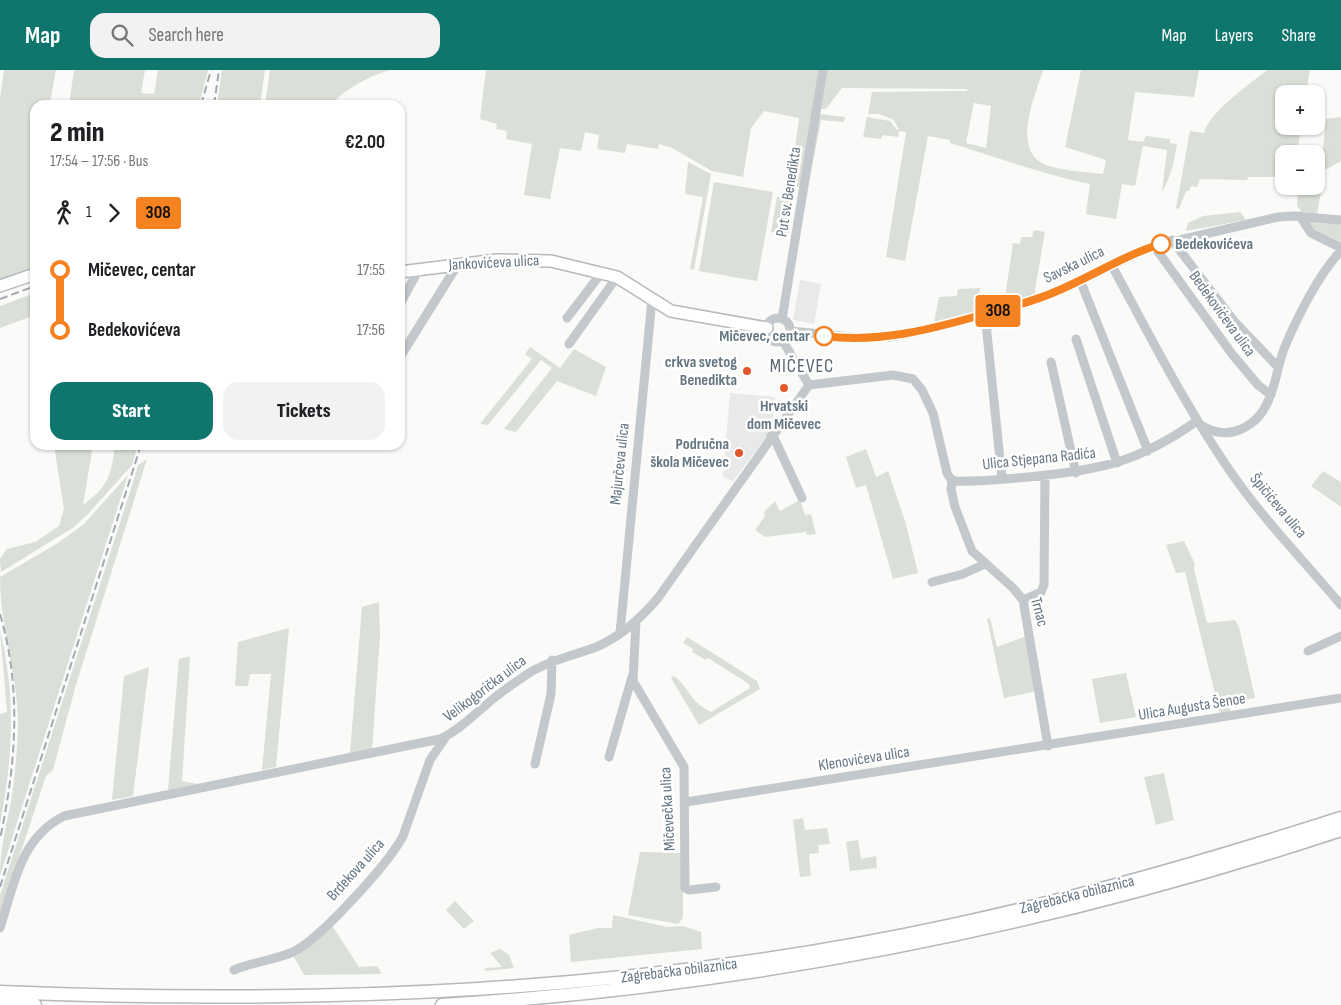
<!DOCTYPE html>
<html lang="en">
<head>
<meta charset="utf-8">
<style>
  :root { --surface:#fff; --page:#f2f2f2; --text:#202124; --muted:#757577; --accent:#0f766e }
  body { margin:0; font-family:"Sofia Sans Condensed",sans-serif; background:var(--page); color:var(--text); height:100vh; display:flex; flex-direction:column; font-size:19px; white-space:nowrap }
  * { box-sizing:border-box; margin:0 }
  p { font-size:16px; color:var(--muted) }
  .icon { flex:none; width:28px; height:28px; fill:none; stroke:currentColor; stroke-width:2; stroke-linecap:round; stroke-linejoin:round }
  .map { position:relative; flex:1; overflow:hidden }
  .panel { position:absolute; left:30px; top:30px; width:375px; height:350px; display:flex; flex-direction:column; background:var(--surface); border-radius:15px; box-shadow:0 1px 4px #0004 }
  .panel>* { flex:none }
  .badge { padding:0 10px; border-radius:4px; font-size:18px; line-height:32px }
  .fabs { position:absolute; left:1275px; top:15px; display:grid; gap:10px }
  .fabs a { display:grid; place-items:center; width:50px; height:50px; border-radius:10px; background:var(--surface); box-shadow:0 1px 4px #0004; font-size:25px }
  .map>.badge { position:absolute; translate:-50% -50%; box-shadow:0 0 0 2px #fff }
  .legs { display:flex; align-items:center; gap:8px; height:55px; padding:0 20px; font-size:16px }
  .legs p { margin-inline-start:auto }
  .headline { display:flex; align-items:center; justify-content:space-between; height:85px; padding:0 20px }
  h1 { font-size:28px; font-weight:800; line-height:38px }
  .cta { display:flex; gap:10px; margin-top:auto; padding:10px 20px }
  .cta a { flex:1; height:58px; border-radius:15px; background:var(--accent); color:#fff; font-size:20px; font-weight:800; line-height:58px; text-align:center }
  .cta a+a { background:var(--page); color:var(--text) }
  ul { padding:0 20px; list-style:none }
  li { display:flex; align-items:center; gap:18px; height:60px; font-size:19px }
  li i { display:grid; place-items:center; width:8px; height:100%; margin:0 6px; background:currentColor }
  li i::after { content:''; width:12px; height:12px; margin:-6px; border:4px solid; border-radius:50%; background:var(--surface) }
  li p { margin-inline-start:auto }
  li:first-child i { background:linear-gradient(#0000 50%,currentColor 0) }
  li:last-child i { background:linear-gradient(currentColor 50%,#0000 0) }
  header { display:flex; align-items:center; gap:30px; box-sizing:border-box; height:70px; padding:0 25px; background:var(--accent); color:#fff }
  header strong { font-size:24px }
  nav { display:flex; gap:28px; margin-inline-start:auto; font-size:18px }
  .search { width:350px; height:45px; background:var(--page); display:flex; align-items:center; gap:12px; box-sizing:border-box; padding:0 18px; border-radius:15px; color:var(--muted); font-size:19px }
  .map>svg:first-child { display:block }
</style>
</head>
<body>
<header>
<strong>Map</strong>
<div class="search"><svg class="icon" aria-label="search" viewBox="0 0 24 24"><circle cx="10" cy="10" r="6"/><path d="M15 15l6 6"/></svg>Search here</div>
<nav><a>Map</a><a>Layers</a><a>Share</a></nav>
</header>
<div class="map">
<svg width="1341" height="935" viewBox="0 0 1341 935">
  <rect width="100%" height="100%" fill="#fafaf8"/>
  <path fill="#e8e9e9" d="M800,210L821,214L814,254L793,250Z
    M730,323L775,327L772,360L733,411L723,407Z"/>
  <path fill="#dadfd7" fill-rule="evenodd" d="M4,0H56L50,34L55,35H35V200L0,213V28Z
    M74,0H145L141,23L154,24L158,0H208L199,35H69Z
    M222,0H265L260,35H217Z
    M270,0H390C367,7 347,18 330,35H265Z
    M486,0H819L800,117L790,115L799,48L764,41L751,58L743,107L712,101L672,78L659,74L658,79L627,74L625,83L597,79L599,65L585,62L581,81L560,78L550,129L524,125L532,74L506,69L507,61L496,59L497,54L480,49Z
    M827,0H1043C1035,26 1009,84 1049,96C1066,101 1086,102 1103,104L1106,90L1065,77L1081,0H1199L1194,27L1135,22L1128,70L1143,72L1146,66L1170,69V73L1177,74C1174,92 1171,107 1162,122L1167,80L1143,76L1135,116L1122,114L1116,149L1086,144L1090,114C1043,105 997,87 950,73V70L928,66L905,191L886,187L906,62L899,61L898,67L883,65L881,69L863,67L867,47L890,51L897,60H899L894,50L879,44H868L872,22L969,21L966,19L842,18L826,39H821ZM974,33L991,36L986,78L966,73Z
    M1267,0H1310L1306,24H1284V56H1301L1297,84H1284V106L1278,104L1276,107H1248L1247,110L1200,109L1197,117L1191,116L1189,121H1186L1179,139L1176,138L1190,61L1204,63C1210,41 1249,15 1267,0Z
    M820,44L845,47L844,52L821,50L808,118Z
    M1341,47V91L1325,100L1317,144L1302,142L1297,136L1298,116H1316V102L1321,101L1326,49Z
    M688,92L711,104L694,200L690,199L703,127L685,124Z
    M714,112L773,122L757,211L699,201Z
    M777,127L794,129L788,165L771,162Z
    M1240,142L1246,150L1186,161L1188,153L1203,146Z
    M1306,151L1341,153V174L1319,166Z
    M1034,160L1045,162L1034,225L1004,234L1013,173L1020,174L1021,167H1032Z
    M980,218L977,241L934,252L939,227L957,226L958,219Z
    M35,223V245L0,258V236Z
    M530,277L560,298L574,279L606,297L596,326L557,311L516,362L504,359L552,298L541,290L488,355L480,354L532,289L525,284Z
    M54,375H93L83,435C109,416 111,405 115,375H138L132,395L88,444L74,457L1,502L0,489L7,479L35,472L59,456L64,439Z
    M866,379L876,407L888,401L905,451L918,503L893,509L866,415L856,418L846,387Z
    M147,389L75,618L53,700L46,706L0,845V825L135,406L138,395Z
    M1323,401L1341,412V437L1311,416Z
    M128,405L0,806C0,779 6,757 11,731C15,707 17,683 18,658C19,607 0,558 0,507L58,473L84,454Z
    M800,430L805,445L811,444L816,464L807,465L806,462L765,467L755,460L765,446L764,442L775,431L780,441Z
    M1184,471L1195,494L1194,499L1207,553L1235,550L1239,557L1255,628L1228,633L1231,643L1220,644L1185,502L1176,503L1166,475Z
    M379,532L380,566L372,680L350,683L362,537Z
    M990,548L997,577L1027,566L1036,621L1004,628L987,549Z
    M289,558L276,697L262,700L271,604H250L248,616H235L238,572Z
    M0,560C16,625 13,688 0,754V644L7,642Z
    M687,567L757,611L760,619L699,655L671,608L674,606C690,619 690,632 711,642L750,618L749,614L708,588L706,590L692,582L693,579L683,573Z
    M190,586L182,711L198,714L168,720L179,589Z
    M149,597L133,726L112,730L124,606Z
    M1126,603L1136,647L1100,653L1092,609Z
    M1164,703L1174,750L1156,755L1144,707Z
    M803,748L805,760L827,758L830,774L818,775L819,783L809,784L811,806L800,807L793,750Z
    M858,770L861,789L876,786L877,798L850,801L846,772Z
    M640,782L683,783V848L678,854L628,845Z
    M455,831L474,851L464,859L446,840Z
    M613,845L668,857L683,856L701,862L702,879L571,892L569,865L598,858H612Z
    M331,854L359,897L377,896L382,904L304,905L293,885Z
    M500,879L509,885L514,898L485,901V898L502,897L490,883Z"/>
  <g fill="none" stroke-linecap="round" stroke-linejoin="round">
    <g stroke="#b5babe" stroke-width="14">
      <path id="major" d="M400,202L497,190L551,191L617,207L671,241L767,258
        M0,216L35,204"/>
    </g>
    <g stroke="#b4b9bd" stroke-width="15">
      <path id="highway" d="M0,922C319,935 640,923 952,855C1084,827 1213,789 1341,748
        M0,933L35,935
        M442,935C748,916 1050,856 1341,760"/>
    </g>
    <path stroke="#c3c8cc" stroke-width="9" d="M1300,146L1311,163L1341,178
      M1172,170L1234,251L1278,297
      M1154,176L1232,284L1258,315L1271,325
      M1111,194C1149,264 1185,336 1230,401C1263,449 1304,491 1341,535
      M1080,210L1148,381
      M400,234L419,199
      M985,244L1002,409
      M567,248L602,202
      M766 260a12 12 0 1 1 24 0a12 12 0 1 1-24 0Z
      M782,249L823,0
      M790,261L862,268L891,267L918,262L1043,227L1154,176L1278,147L1294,146L1341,150
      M1076,269L1117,393
      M783,271L809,315
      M569,274L617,207
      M400,287L458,194
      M1051,292L1076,403
      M809,315L893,305L913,309L922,320L933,343L947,403L950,408L955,411C979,412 1004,409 1028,407C1100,400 1137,393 1197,351
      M1201,355C1228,373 1258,357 1269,329C1277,311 1278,292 1286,274C1298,246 1320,202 1341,181
      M771,366L775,370L802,428
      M952,410L951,419L955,437L972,481L1013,518L1023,530L1048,676
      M932,512L963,504L985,494
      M1023,530L1041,522L1044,515L1045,405
      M636,551L633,611L684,697L685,818L689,820L716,817
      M620,563L652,229
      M1308,581L1341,566
      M609,687L632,607
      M535,694L551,624L552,590
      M686,732L1341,628
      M0,858C14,815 20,768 64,746L440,669C458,661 471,647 486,635C499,623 514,613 529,603C550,590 573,586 596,577C620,567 641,548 658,528L809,315
      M234,900C253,892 274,890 293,882C320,869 388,794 403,766L430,690L445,668"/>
    <use href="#major" stroke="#fff" stroke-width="11"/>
    <use href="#highway" stroke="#fff" stroke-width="12"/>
    <path stroke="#a2aab0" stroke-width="2" stroke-dasharray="8 4" stroke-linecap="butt" d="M201,35L211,0
      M214,35L219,0
      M0,229L35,216
      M0,544C22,619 16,694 0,769
      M0,817L141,375"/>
  </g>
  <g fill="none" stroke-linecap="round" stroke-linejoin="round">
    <g stroke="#fff" stroke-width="11">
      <path id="line-1" d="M824,266C878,273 929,260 981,245C1007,238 1033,232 1057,221C1093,206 1124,185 1161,174"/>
    </g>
    <use href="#line-1" stroke="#f58220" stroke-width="8"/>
  </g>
  <g fill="#fff" stroke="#f58220" stroke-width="2.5">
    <circle cx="1161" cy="174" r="9"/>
    <circle cx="824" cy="266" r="9"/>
  </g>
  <g fill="#e4572e" stroke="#fff" stroke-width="2">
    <circle cx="747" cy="301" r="5"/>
    <circle cx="784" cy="318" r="5"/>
    <circle cx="739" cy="383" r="5"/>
  </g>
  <g text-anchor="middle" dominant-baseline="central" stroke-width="5" stroke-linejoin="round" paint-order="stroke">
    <g font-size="16" fill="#657683" stroke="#fff">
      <text transform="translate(789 122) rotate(-81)">Put sv. Benedikta</text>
      <text transform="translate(494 193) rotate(-3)">Jankovićeva ulica</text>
      <text transform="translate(1074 195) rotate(-26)">Savska ulica</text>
      <text transform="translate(1222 244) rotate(54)">Bedekovićeva ulica</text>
      <text transform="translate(1039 389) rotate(-6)">Ulica Stjepana Radića</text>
      <text transform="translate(620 394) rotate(-84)">Majurčeva ulica</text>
      <text transform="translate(1278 436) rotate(50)">Špičićeva ulica</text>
      <text transform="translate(1039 542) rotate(75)">Trnac</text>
      <text transform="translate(485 619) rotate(-37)">Velikogorička ulica</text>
      <text transform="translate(1192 637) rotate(-9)">Ulica Augusta Šenoe</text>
      <text transform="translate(864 689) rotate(-9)">Klenovićeva ulica</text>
      <text transform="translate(668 739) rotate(-93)">Mičevečka ulica</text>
      <text transform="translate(356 800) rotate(-48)">Brdekova ulica</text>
      <text transform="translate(1077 825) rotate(-14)">Zagrebačka obilaznica</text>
      <text transform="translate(679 901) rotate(-7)">Zagrebačka obilaznica</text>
    </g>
    <g font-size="16" font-weight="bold" fill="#657683" stroke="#fff" text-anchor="start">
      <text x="1175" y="174">Bedekovićeva</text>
      <text x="810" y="266" text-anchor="end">Mičevec, centar</text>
    </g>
    <g font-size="16" font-weight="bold" fill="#657683" stroke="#fff" text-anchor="end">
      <text x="737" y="292">crkva svetog<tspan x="737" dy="18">Benedikta</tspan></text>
      <text x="784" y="336" text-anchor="middle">Hrvatski<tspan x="784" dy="18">dom Mičevec</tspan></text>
      <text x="729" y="374">Područna<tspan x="729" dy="18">škola Mičevec</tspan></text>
    </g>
    <g font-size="19" letter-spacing="1" fill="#57646e" stroke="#fff">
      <text x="802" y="296">MIČEVEC</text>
    </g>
  </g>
</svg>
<div class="fabs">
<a>+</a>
<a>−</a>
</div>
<b class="badge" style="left:998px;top:241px;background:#f58220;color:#111">308</b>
<section class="panel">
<div class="headline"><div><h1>2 min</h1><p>17:54 – 17:56 · Bus</p></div><b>€2.00</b></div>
<div class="legs"><svg class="icon" aria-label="walk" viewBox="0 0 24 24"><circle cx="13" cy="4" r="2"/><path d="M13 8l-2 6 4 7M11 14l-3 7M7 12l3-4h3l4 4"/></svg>1<svg class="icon" aria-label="forward" viewBox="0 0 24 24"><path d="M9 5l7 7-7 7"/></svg><b class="badge" style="background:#f58220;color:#111">308</b></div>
<ul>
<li><i style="color:#f58220"></i><b>Mičevec, centar</b><p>17:55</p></li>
<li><i style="color:#f58220"></i><b>Bedekovićeva</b><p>17:56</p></li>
</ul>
<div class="cta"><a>Start</a><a>Tickets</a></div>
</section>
</div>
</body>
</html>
